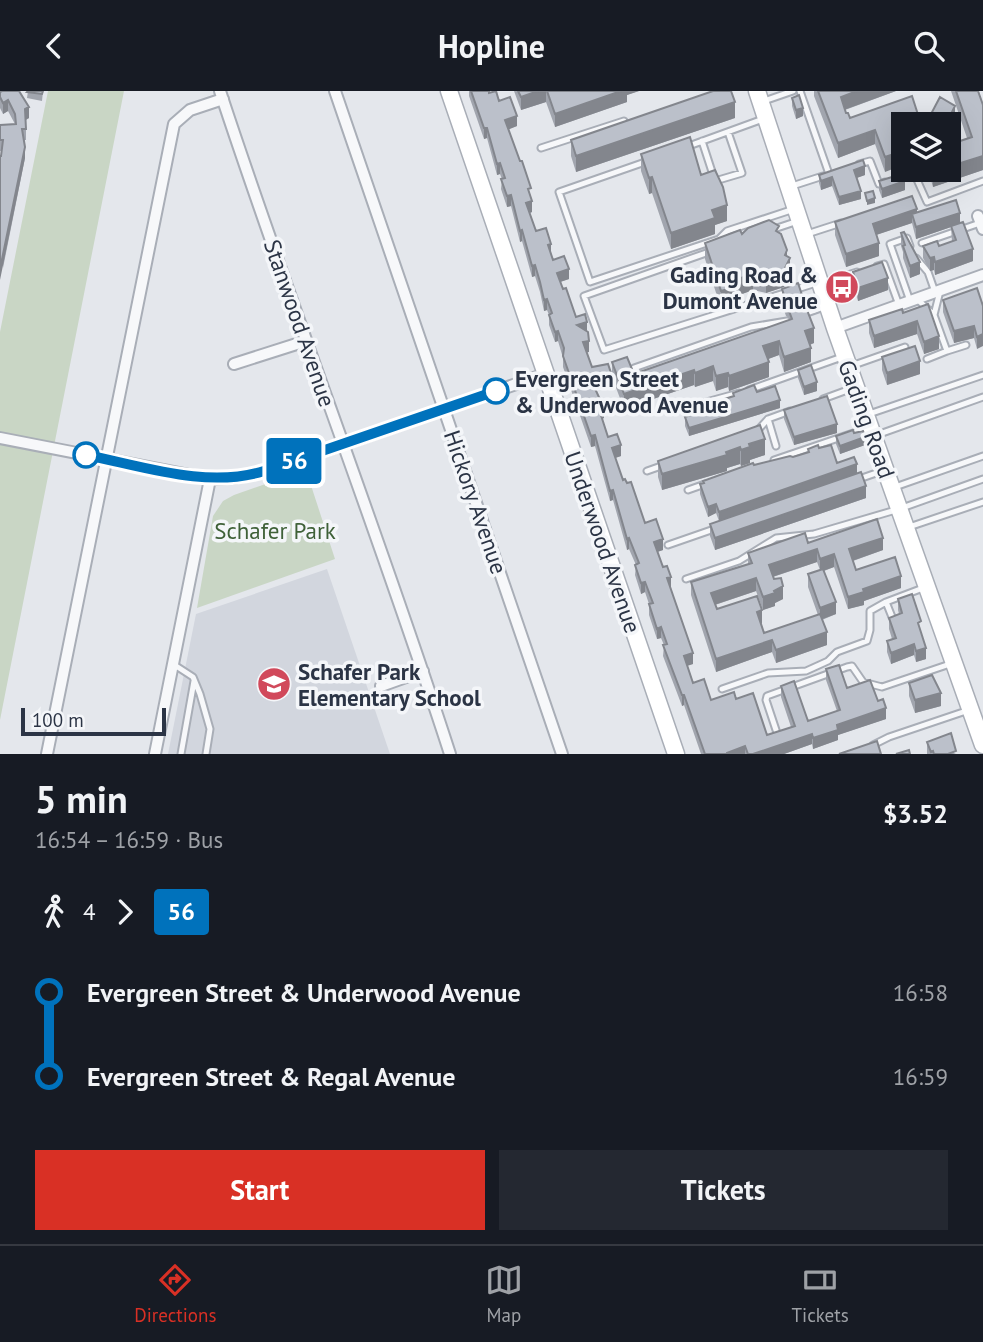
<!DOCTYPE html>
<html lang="en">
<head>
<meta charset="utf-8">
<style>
  :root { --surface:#171b24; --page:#242831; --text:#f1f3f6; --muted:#9ea1a6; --line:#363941; --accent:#d93025 }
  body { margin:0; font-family:"PT Sans",sans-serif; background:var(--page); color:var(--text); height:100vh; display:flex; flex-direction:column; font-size:26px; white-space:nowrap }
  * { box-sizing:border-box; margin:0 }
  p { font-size:23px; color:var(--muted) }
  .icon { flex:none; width:38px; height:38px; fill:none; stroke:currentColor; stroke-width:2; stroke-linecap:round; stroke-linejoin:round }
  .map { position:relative; height:663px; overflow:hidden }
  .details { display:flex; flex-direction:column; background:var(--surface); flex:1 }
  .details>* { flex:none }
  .badge { padding:0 14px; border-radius:5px; font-size:24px; line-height:46px }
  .controls { position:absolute; left:891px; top:21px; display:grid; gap:14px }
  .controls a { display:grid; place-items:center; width:70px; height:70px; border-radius:0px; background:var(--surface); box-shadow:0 7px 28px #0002; font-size:35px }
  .scale { position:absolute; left:21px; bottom:18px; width:145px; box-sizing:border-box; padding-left:7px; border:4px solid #2b3445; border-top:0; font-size:19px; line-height:24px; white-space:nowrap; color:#2b3445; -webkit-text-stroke:5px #f4f6f9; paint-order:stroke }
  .map>.badge { position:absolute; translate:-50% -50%; box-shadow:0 0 0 4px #fff }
  .legs { display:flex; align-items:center; gap:10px; height:77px; padding:0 35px; font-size:23px }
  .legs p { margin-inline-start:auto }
  .head { display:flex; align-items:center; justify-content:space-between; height:119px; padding:0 35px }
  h1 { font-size:38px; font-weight:700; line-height:52px }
  .button { display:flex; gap:14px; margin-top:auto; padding:14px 35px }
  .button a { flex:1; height:80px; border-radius:0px; background:var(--accent); color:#fff; font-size:28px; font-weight:700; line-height:80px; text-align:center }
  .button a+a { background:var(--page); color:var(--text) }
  ul { padding:0 35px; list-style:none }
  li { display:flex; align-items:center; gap:24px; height:84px; font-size:26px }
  li i { display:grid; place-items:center; width:10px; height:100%; margin:0 9px; background:currentColor }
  li i::after { content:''; width:18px; height:18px; margin:-9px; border:5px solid; border-radius:50%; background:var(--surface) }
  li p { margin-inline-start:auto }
  li:first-child i { background:linear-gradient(#0000 50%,currentColor 0) }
  li:last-child i { background:linear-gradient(currentColor 50%,#0000 0) }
  header { display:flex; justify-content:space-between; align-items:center; height:91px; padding:0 35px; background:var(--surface); font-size:32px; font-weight:700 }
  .tabs { display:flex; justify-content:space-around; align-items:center; height:98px; border-top:2px solid var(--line); background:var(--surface); font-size:19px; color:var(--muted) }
  .tabs a { display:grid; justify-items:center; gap:4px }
  .tabs .selected { color:var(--accent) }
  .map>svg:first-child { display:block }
</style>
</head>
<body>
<header><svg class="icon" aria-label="back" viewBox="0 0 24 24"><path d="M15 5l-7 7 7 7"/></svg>Hopline<svg class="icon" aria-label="search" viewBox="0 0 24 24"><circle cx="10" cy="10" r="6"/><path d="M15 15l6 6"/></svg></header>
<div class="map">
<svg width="983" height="663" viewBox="0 0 983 663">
  <rect width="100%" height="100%" fill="#e4e7ec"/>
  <path fill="#d2d6de" d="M327,478L390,663H168L196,523Z"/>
  <path fill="#c9d6c5" d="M48,0H124L0,629V241Z
    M306,379L335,468L197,517L213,425L223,410L234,404Z"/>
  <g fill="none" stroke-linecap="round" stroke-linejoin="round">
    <g stroke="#a9aeb7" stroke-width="9">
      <path id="lane" d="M0,0H1
        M800,0L829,83
        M764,10L793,0
        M702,50L715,90L742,82L728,41
        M686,56L763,28
        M541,57L624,30
        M648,70L559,101L590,191L719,148L727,140L794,118
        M859,73L870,70L879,93L885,91
        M898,87L914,82L927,111L983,90
        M792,95L823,85
        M774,138L798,130
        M807,143L841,132
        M922,152L980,132
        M910,155L907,147L890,153L910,210
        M709,161L584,205L604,259L816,192
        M916,167L928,181L935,201
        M877,175L884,173L899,214
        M823,192L857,181
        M917,208L934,224L947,260L966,254
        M804,223L824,216
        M934,224L940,200
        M927,268L947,260
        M851,275L905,256
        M634,277L751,236L787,230
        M749,299L842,266
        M823,308L853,297
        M688,316L739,302
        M869,323L983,284
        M768,328L776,355
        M758,339L768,328L790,320
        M874,345L983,306
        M774,369L868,337
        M647,380L664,374
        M859,388L882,380
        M895,396L983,365
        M688,399L705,393
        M909,436L983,411
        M668,454L717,437
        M686,488L739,470L776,447L814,443L899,418L983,388
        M892,526L886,511L923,497
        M173,573L193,586L200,603L210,638L206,663
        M722,598L768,582L806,580L828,570L837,561L867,550L870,539V520L886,511
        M776,639L766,609L767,605L847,576L852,575L863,591L882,596L950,573
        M873,654L889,646L969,619
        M181,663L194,590"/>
    </g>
    <g stroke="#a9aeb7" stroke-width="14">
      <path id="street" d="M220,0C293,222 378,440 450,663
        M335,0L562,663
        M978,125L983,138
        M835,237L983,184
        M234,273L306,250
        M0,347L210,388L232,387L264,381L545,283
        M381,595L423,580
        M47,663L174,33L190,19L223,8
        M155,663L210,388"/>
    </g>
    <g stroke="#a9aeb7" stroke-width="19">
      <path id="secondary" d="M449,0L676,663
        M757,0L835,237L983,654"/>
    </g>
    <use href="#lane" stroke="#f7f8fa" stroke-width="5"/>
    <use href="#street" stroke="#f7f8fa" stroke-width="10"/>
    <use href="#secondary" stroke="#fff" stroke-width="16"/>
  </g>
  <path fill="#a1a5ae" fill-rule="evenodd" d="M28,0H43L42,10L27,7Z
    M469,0H489L499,10L517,35L508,38L531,106L532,121L530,122L536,140L551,164L553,169L569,188L560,191L576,226L587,240L589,261H587L592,276L611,292L595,298L604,327L602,328L608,346L621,365L615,367L623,389L645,432L663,459L657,461L671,497L693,573L687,574L693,592L711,609L736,608L767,644L791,636L781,606V595L808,630L837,620L826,589V578L847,597L886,628L838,644V649L813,658L812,653L784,663H701L684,614L682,615L663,565L664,554L661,547L657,548L649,524V513L645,501L641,503L635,484L636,474L629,458L627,459L613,409L610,410L595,355L591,356L563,276V267L558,250L555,251L549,234V224L547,219L544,220L540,201L535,185L532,186L522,150L520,151L511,115L507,116L501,98L502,88L500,83L497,84L487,47L484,48L469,5Z
    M514,0H639L627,4V11L555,36L546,11L521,19Z
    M814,0H896L845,19L846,22L850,27L912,5L885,81L875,53L838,67L814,5Z
    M951,0H978L983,14V79L933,96L928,79H948L967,47Z
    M0,1L29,27L26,29V49H24L25,67L3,177L2,60H0V34L15,33L8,20L3,23L0,17Z
    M792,7L803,25L796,28L792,15Z
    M931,23H955L948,33H935L931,31Z
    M735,27L576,81L571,65V49Z
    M641,63L701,84L727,130L715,134V143L671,158L652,102L649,103L641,80Z
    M819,84H865L856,87L861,108L839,114L832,95L821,99L819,92Z
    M879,90L905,99L882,107L879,99Z
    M917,121L960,132L973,170L935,184L934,179L930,180L923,167V155H939L952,151L951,136L916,148L912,132L876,144L879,165L846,176L835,144V131Z
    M779,141L787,166L790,184L784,196L766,202L753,199L742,203V210L721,217L705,168V152L742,143Z
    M901,142L920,183L910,187L903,167V161L901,155Z
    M853,181L888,199L858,210L853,194Z
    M782,198L802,212L814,252L810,254L811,271L784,281L779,264L768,268L769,286L729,300L728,296L716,300L713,290L695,296L694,294L624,318L612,286V271L634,283L789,229V227L786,225L782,213Z
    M943,209L983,215L977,258L974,247L954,252L943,221Z
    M928,213L939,258L924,263L917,243L874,257L869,242V229L903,222Z
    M882,266L920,283L887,294L882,279Z
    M798,279L817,300L804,304L798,287Z
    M757,301L780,317L689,345L685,335V326L718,314V310L733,305V302Z
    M784,319L837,342L794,354L784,328Z
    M760,334L765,364L750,369V372L741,375L740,373L727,377V380L662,399L658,386V370Z
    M854,342L865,354L840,363L836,353V345Z
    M819,357L837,372L857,383L866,407L715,459L710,445V433L719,430L716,422L708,426L700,403V393L703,392V390L754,374L793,366L808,361V358Z
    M808,452L883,459L853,470L856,479L901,497L864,510V514L848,518L834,476L824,480L836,523L822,529L827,554L776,572L772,561L716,581L691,504V491L748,473V462ZM817,471L820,479L808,483V496L818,524L764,542L761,533L762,532L717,518L715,514L756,500L763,519L775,515V512L783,508L773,486Z
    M898,508L921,541L926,568L916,571L914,564L891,573L887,561V550L892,548L889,538V527L899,523L898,519Z
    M909,592L941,615L915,622L909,605Z
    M927,651L956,663H927Z"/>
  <path fill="#83868d" d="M538,0H546V11L521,19V6Z
    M621,0H639L627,4V11L555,36V23Z
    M857,0H896L841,20V6Z
    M8,9V20L3,23V12Z
    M735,11V27L576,81V65Z
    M955,15V23L948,36V33H947V31Z
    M29,16V27L25,29V18Z
    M803,17V25L796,28V19Z
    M517,25V35L505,40V29Z
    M484,37H487V47L484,48Z
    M875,39V53L838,67V52Z
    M25,56V67L0,189V178Z
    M903,60V74L885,81V66Z
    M983,65V79L933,96V81L941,79H948V76Z
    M500,72V83L497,84V73Z
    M865,75V84L854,88V79Z
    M652,86V102L649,103V87Z
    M832,86V95L821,99V90Z
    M905,90V99L882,107V98Z
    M861,100V108L839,114V106Z
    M511,104V115L507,116V105Z
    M875,107V112L867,114V110Z
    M532,110V121L526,123V112Z
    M727,114V130L715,134V143L671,158V142L712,119Z
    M917,118V130L912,123V132L873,145V133Z
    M960,122V133L916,148V136Z
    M522,139V150L520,151V140Z
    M879,152V165L846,176V163Z
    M551,153V164L548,165V154Z
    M973,158V170L935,184V171Z
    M787,159V173L790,167V184L784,196L766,202V185L785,164Z
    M934,166V179L930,180V167Z
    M920,171V183L910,187V175Z
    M535,174V185L532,186V175Z
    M569,178V188L557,192V182Z
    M753,183V199L742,203V210L721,217V200L741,187Z
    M888,187V199L858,210V197Z
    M547,208V219L544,220V209Z
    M917,230V243L874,257V245Z
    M587,231V242L577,234Z
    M983,232V255L977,258V246Z
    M974,235V247L954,252V240Z
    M814,237V252L805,255V240Z
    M558,240V250L555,251V241Z
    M939,245V258L924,263V251Z
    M589,250V261L583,262V251Z
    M779,250V264L763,270V255Z
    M811,257V271L784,281V266Z
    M920,270V283L887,294V282Z
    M769,271V286L729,300V285Z
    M713,275V290L695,296V282Z
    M694,279V294L624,318V303Z
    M611,282V292L591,299V289Z
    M728,282V296L716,300V285Z
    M817,291V300L804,304V296Z
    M780,309V317L689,345V337Z
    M604,317V327L599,329V318Z
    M837,333V342L794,354V346Z
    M595,344V355L591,356V345Z
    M865,346V354L840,363V355Z
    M765,348V364L750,369V372L741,375V359L749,353Z
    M621,354V365L612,368V357Z
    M740,356V373L727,377V380L662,399V383Z
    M857,373V383L719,431V421Z
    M866,395V407L715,459V447Z
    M613,399V409L610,410V400Z
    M716,413V422L708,426V416Z
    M629,447V458L627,459V448Z
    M883,447V459L849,471V458Z
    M663,448V459L654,462V451Z
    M817,458V471L769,487V474Z
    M834,463V476L820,481V468Z
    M901,485V497L864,510V514L848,518V506L863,498Z
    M671,486V497L667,498V487Z
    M756,487V500L711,515V502Z
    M645,491V501L641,503V492Z
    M783,495V508L775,512V515L763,519V506Z
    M836,511V523L820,529V517Z
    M762,519V532L757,534V521Z
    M661,536V547L657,548V538Z
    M827,541V554L776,572V559Z
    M772,549V561L716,581V568Z
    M914,553V564L891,573V562Z
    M926,557V568L916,571V560Z
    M693,562V573L684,576V565Z
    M941,602V615L915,622V609Z
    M682,604H684V614L682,615Z
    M886,617V628L838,644V649L813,658V647L837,634Z
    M812,643V653L784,663H753Z
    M745,655V663H727V662Z"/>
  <path fill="#bbc0ca" stroke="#83868d" stroke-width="2" d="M2,0H19L29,16L25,18L26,38H22L25,56L0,178V65H1L3,49H0V34L16,33L15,23L8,9L3,12L0,6V1Z
    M28,0H43L42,3L27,1Z
    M471,0H489V2L496,0L499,10L510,6L517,25L505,29L520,70H522L531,97L528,98L532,110L526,112L536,140L546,137L551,153L548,154L553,169L564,165L569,178L557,182L563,198L566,197L576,226L585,223L587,231L577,234L588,241L589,250L583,251L592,276L608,273L611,282L591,289L604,317L599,318L608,346L617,343L621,354L612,357L623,389L625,388L627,392L631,391L645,432L656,428L663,448L654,451L663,476L667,475L671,486L667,487L693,562L684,565L693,592L704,588L711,609L734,601L736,608L753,602L767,644L795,635L781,595L794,590L808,630L840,619L826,578L839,574L847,597L870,589L878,610L883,608L886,617L837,634L838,639L813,647L812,643L753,663H748L745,655L727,662V663H705L684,604H682L663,554L667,553L661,536L657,538L649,513L653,512L645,491L641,492L635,474L639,472L629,447L627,448L613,399L610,400L595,344L591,345L563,265L564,257L558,240L555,241L549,224L552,222L547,208L544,209L540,191L535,174L532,175L522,139L520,140L511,104L507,105L501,88L505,87L500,72L497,73L487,37H484Z
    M518,0H538L521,6Z
    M547,0H621L555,23Z
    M713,0H731L735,11L576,65L571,49Z
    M818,0H857L841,6L846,22H848L850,27L912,5L921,33H903V60L885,66L875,39L838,52Z
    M956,0H978L983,14V65L948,76V54L972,46Z
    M799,4L803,17L796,19L792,7Z
    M940,6L955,15L947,31L931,23Z
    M690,46L701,84L715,79L723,96L727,114L712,119L715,127L671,142L652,86L649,87L641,63Z
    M863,69L865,75L854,79L861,100L839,106L832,86L821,90L819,84Z
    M902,83L905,90L882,98L879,90Z
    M873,100L875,107L867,110L865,102Z
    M912,105L917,118L873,133L879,152L846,163L835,131Z
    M956,109L960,122L916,136L912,123Z
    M769,129L779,135L776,140L781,143L787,159L785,164L790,167L784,179L766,185L753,183L741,187L742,194L721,200L705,152L740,139L742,143L748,137Z
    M963,131L973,158L935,171L934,166L930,167L923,155L937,150L939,155L956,149L951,135Z
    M904,141L920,171L910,175L903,155L905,154L901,142Z
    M882,171L888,187L858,197L853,181Z
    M798,192L802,204L799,210L805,214L814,237L805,240L811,257L784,266L779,250L763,255L769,271L729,285L728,282L716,285L713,275L695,282L694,279L624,303L612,271L627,266L634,283L792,228L789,220L792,214L786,210L782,198Z
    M977,197L983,215V243L977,246L974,235L954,240L943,209Z
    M928,213L939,245L924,251L917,230L874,245L869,229L902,218L903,222Z
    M915,255L920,270L887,282L882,266Z
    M811,274L817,291L804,296L798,279Z
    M754,294L757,301L775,295L780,309L689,337L685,326L719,314L718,310L734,305L733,302Z
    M827,305L837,333L794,346L784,319Z
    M760,334L765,348L749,353L750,356L741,359L740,356L726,361L727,364L662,383L658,370Z
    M853,339L854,342L863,340L865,346L840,355L836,345Z
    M818,354L819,357L831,354L837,372L854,366L857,373L719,421L716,413L708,416L700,393L704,392L703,390L753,372L754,374L790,365L793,366L809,361L808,358Z
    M861,381L866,395L715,447L710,433Z
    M877,428L883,447L849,458L856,479L895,466L901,485L863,498L864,501L848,506L834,463L820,468L817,458L769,474L774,488L781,487L783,495L774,500L775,502L763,506L756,487L711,502L717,518L757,505L762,519L757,521L764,542L820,523L827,541L776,559L772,549L716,568L691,491L752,472L748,462L805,442L808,452Z
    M823,478L836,511L820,517L808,483Z
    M912,503L921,530L918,532L926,557L916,560L914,553L891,562L887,550L896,547L889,527L902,522L898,508Z
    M932,584L941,602L915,609L909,592Z
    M951,642L956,660L948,663H934L933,660L931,661L927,651Z
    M877,650L881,663H839Z
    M909,659L910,663H896Z"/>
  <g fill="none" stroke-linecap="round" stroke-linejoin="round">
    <g stroke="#fff" stroke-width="16">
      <path id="line-1" d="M86,364C142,375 207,398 264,380L496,300"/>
    </g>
    <use href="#line-1" stroke="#0072bc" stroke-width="10"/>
  </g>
  <defs>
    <g id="bus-disc" transform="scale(1.75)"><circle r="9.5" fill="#d1495b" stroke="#f4f6f9"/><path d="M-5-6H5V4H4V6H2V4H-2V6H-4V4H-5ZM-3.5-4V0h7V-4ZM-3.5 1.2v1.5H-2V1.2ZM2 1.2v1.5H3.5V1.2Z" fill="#fff"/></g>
    <g id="school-disc" transform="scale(1.75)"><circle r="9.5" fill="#d1495b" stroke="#f4f6f9"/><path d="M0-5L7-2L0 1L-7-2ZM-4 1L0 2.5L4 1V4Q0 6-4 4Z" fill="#fff"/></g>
  </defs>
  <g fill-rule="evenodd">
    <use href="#bus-disc" x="842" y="196"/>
    <use href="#school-disc" x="274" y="593"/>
  </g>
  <g fill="#fff" stroke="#0072bc" stroke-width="3.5">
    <circle cx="496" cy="300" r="12"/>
    <circle cx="86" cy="364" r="12"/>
  </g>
  <g text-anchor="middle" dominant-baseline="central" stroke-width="7" stroke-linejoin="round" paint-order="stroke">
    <g font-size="23" font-weight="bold" fill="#2b3445" stroke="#f4f6f9" text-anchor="end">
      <text x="818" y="183">Gading Road &amp;<tspan x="818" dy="26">Dumont Avenue</tspan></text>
      <text x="298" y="580" text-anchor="start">Schafer Park<tspan x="298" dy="26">Elementary School</tspan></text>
    </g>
    <g font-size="23" fill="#2b3445" stroke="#f4f6f9">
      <text transform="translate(300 232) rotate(71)">Stanwood Avenue</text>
      <text transform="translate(867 328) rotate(70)">Gading Road</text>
      <text transform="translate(476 411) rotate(71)">Hickory Avenue</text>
      <text transform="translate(603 451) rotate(71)">Underwood Avenue</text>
    </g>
    <g font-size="23" font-weight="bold" fill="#2b3445" stroke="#f4f6f9" text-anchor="start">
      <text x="515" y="287">Evergreen Street<tspan x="515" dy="26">&amp; Underwood Avenue</tspan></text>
    </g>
    <g font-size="23" fill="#3f6138" stroke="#f4f6f9">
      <text x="275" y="439">Schafer Park</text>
    </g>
  </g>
</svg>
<div class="controls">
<a><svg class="icon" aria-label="layers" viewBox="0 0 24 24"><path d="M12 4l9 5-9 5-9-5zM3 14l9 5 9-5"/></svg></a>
</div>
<div class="scale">100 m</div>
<b class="badge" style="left:294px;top:370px;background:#0072bc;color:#fff">56</b>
</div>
<section class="details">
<div class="head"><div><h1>5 min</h1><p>16:54 – 16:59 · Bus</p></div><b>$3.52</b></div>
<div class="legs"><svg class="icon" aria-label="walk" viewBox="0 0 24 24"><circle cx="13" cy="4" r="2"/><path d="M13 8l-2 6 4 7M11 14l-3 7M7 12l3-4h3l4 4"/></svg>4<svg class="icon" aria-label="forward" viewBox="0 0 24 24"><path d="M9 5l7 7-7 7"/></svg><b class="badge" style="background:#0072bc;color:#fff">56</b></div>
<ul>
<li><i style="color:#0072bc"></i><b>Evergreen Street &amp; Underwood Avenue</b><p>16:58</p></li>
<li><i style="color:#0072bc"></i><b>Evergreen Street &amp; Regal Avenue</b><p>16:59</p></li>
</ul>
<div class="button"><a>Start</a><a>Tickets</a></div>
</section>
<nav class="tabs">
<a class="selected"><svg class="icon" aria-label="directions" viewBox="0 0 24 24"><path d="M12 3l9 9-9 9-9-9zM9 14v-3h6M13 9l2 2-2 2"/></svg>Directions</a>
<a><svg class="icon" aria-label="map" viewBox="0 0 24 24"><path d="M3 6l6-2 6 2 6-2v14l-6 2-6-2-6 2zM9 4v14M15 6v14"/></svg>Map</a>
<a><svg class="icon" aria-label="tickets" viewBox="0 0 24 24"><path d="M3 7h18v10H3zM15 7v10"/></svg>Tickets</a>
</nav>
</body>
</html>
